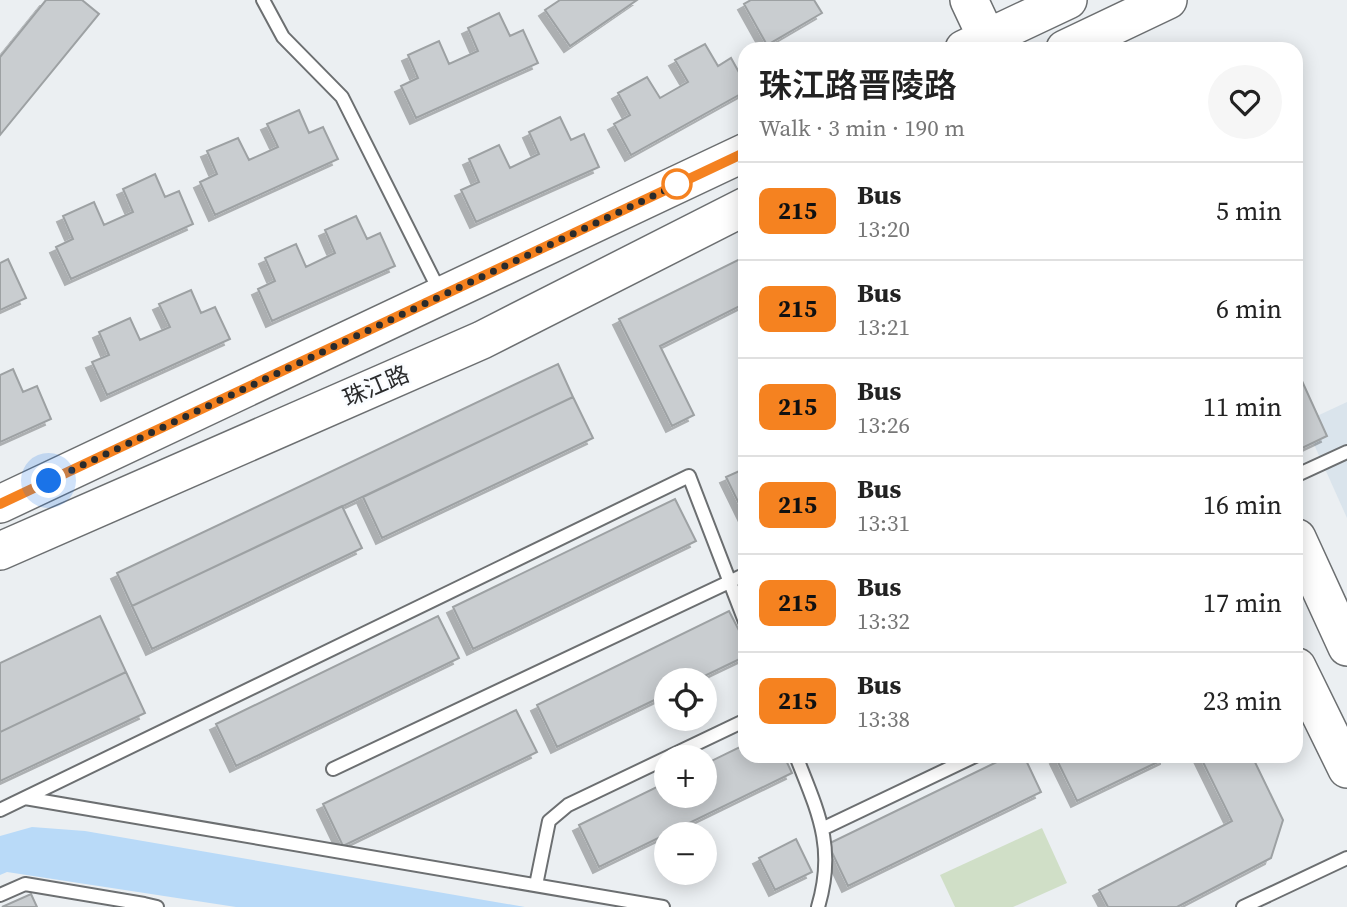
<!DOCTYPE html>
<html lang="en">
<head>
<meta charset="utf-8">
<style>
  :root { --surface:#fff; --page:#f6f6f6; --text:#222; --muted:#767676; --line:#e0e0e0 }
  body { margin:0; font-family:"Source Serif 4","Noto Sans SC",serif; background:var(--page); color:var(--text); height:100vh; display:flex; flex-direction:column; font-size:26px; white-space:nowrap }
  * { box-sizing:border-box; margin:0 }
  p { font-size:23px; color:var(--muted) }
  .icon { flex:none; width:38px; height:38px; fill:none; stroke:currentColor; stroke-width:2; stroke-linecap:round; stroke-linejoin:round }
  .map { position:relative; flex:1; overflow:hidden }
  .panel { position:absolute; left:738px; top:42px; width:565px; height:721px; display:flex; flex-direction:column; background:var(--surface); border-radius:21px; box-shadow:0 4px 18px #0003 }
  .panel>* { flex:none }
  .badge { padding:0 14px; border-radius:10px; font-size:24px; line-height:46px }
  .controls { position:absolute; left:654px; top:668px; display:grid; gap:14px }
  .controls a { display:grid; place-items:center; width:63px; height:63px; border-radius:50%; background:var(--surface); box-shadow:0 4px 18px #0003; font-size:35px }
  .you { position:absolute; width:35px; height:35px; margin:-18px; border:5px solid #fff; border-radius:50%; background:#1a73e8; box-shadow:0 0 0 10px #1a73e833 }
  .map>.badge { position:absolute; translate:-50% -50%; box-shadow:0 0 0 4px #fff }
  .round { display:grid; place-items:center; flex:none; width:74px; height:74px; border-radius:37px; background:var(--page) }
  .head { display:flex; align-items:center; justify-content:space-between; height:119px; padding:0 21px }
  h1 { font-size:33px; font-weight:600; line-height:52px }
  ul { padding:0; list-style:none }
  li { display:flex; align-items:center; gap:21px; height:98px; padding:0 21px; border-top:2px solid var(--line) }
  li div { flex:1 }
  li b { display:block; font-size:26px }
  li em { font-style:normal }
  li .badge { min-width:77px; font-weight:700; text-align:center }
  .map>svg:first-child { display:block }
</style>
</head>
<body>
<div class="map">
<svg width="1347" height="907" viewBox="0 0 1347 907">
  <defs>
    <filter id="shadow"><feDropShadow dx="-6" dy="6" stdDeviation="0" flood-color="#0004"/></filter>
  </defs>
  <rect width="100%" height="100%" fill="#ebeff2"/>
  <path fill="#dae4ec" d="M1347,402V518L1304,422Z"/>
  <path fill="#d0dfc7" d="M1042,828L1067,883L1013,907H955L940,875Z"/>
  <path fill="#b9daf8" d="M32,827L85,831L525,907H236L7,872L0,875V836Z"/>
  <path fill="#c9cdd0" stroke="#9da1a3" stroke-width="2" filter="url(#shadow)" d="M46,0H82L99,14L0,135V57Z
    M560,0H637L570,46L545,10Z
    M751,0H814L822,13L767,45L744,4Z
    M499,13L510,36L523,30L538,63L416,118L401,86L418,78L408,55L439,41L449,64L478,51L468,28Z
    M705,44L718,66L731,58L746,85V91L631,155L614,124L630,115L618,93L647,77L660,98L688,82L675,60Z
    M299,110L309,133L323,127L338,159L215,215L200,182L217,174L207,151L238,138L249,160L278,147L267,124Z
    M560,117L571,140L584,134L599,167L476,222L461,190L479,182L469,159L499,145L510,168L539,154L529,132Z
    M155,174L165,197L179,191L193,224L71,279L56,247L73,239L63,216L94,202L104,225L133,212L123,189Z
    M356,216L367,239L380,233L395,266L272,321L258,289L275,281L265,258L296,244L306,267L335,253L325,230Z
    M746,256V303L660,346L694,415L672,426L619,319Z
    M8,259L26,298L0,310V263Z
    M191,290L201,313L215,307L230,339L107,395L92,362L109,355L99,332L130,318L140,340L170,327L159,304Z
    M558,364L573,397L132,606L117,573Z
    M13,369L23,392L37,386L51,419L0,442V375Z
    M1297,370L1327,436L1298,450L1297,448Z
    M573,397L593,438L382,538L363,497Z
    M746,468V518L726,477Z
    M675,499L696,541L473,649L453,607Z
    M342,506L362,548L152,649L132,606Z
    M729,611L746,644V656L694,681H667V694L557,747L537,705Z
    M100,616L126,672L0,732V663Z
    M438,616L459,658L236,766L216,724Z
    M126,672L145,713L0,781V732Z
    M516,710L537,752L343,846L323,804Z
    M746,744V756H784L792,773L599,867L579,825L667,782V796H705V764Z
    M1009,756H1024L1041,792L848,886L828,844Z
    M1061,756H1166V758L1077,801L1056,758Z
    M1200,756H1252L1283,820L1271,858L1177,907H1108L1099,890L1232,821Z
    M796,839L812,872L775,890L759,858Z
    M31,894L37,907H2Z"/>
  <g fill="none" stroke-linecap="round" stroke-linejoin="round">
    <g stroke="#6c6f71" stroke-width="16">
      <path id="lane" d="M263,0L283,37L342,97L441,294
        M1297,475L1347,452
        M796,756C818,812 836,847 818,907
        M333,769L746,574
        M25,798L663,907
        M0,810L689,476L746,624
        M824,828L975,756
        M536,885L549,821L568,805L746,720
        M0,895L25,884L144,904
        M140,907L144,904L157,907
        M1243,907L1347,858"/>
    </g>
    <g stroke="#6c6f71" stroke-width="40">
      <path id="secondary" d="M969,0L992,49
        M964,49L1068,0
        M1065,49L1168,0
        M0,504L746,152
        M1297,538L1347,647
        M0,551L482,340L746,206
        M1297,667L1347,769"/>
    </g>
    <use href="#lane" stroke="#fff" stroke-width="12"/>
    <use href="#secondary" stroke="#fff" stroke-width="37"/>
  </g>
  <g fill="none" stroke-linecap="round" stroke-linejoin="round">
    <g stroke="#fff" stroke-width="16">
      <path id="line" d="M0,504L746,152"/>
    </g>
    <use href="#line" stroke="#f58220" stroke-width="10"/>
    <path stroke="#2a2b2c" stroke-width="7" stroke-dasharray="0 12.6" d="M49,481L687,180L677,184"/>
  </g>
  <circle fill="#fff" stroke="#f58220" stroke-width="3.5" cx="677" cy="184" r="14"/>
  <g text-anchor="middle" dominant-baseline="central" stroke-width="5" stroke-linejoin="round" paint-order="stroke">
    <g font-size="23" fill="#2a2b2c" stroke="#f9fcff">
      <text transform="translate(376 386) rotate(-23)">珠江路</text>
    </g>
  </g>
</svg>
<div class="controls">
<a><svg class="icon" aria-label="locate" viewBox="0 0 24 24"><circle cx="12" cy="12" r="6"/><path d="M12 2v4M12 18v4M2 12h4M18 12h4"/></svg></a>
<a>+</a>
<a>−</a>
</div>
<div class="you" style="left:49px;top:481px"></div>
<section class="panel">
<div class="head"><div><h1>珠江路晋陵路</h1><p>Walk · 3 min · 190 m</p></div><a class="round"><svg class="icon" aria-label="heart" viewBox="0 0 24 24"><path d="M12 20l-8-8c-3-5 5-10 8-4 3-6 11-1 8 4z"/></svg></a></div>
<ul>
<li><span class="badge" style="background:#f58220;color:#111">215</span><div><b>Bus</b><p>13:20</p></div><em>5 min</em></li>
<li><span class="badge" style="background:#f58220;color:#111">215</span><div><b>Bus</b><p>13:21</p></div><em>6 min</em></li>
<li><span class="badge" style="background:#f58220;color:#111">215</span><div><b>Bus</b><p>13:26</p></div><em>11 min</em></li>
<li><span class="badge" style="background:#f58220;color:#111">215</span><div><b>Bus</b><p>13:31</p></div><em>16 min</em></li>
<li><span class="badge" style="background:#f58220;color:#111">215</span><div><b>Bus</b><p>13:32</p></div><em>17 min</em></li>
<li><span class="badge" style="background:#f58220;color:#111">215</span><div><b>Bus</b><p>13:38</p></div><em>23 min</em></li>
</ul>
</section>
</div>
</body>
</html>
